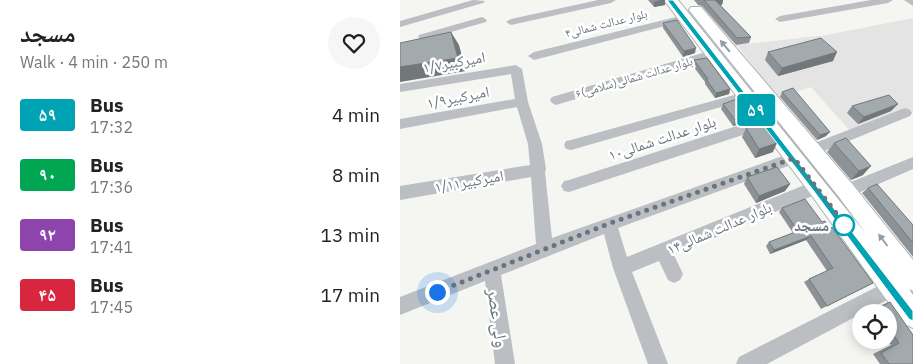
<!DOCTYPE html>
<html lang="en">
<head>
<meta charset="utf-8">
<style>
  :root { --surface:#fff; --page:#f6f6f6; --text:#222; --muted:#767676 }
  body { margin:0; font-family:"IBM Plex Sans","Noto Naskh Arabic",sans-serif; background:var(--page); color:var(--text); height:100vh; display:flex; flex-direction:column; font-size:19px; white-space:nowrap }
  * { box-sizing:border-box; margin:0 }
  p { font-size:16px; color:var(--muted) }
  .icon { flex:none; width:28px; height:28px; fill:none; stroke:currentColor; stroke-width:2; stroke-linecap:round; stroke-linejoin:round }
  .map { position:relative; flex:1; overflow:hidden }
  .details { display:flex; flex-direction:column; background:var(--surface); width:400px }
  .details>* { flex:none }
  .badge { padding:0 10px; border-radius:4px; font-size:18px; line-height:32px }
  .buttons { position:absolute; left:452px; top:304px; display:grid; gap:10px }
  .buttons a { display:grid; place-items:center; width:45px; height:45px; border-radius:50%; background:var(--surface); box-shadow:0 2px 12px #0003; font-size:25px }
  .you { position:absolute; width:25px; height:25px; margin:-12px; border:4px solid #fff; border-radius:50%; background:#1a73e8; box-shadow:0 0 0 8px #1a73e833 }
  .map>.badge { position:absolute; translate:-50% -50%; box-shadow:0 0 0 2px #fff }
  .round { display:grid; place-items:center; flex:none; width:52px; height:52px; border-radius:26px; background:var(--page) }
  .overview { display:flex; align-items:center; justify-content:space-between; height:85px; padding:0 20px }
  h1 { font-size:24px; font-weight:700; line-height:38px }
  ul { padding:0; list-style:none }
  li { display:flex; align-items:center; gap:15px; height:60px; padding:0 20px }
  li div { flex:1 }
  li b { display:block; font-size:19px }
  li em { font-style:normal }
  li .badge { min-width:55px; font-weight:700; text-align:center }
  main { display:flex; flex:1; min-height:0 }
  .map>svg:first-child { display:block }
</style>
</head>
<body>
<main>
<section class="details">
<div class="overview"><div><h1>مسجد</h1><p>Walk · 4 min · 250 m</p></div><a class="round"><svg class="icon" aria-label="heart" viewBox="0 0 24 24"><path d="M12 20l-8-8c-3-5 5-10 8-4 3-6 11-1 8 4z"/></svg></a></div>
<ul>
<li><span class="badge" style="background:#00a3b4;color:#fff">۵۹</span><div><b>Bus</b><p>17:32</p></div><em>4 min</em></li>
<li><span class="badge" style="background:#00a651;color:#fff">۹۰</span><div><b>Bus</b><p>17:36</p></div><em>8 min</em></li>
<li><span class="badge" style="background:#8e44ad;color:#fff">۹۲</span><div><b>Bus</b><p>17:41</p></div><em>13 min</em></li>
<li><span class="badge" style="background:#d7263d;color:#fff">۴۵</span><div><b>Bus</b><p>17:45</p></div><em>17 min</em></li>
</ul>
</section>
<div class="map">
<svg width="513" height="364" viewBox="0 0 513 364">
  <rect width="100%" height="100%" fill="#f5f5f2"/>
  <path fill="#e3e4e3" d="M513,18V113L505,109L451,132L411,87L378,98L337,45L427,35Z"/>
  <path fill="#d5d9d2" d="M350,84L513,289V299L348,85Z"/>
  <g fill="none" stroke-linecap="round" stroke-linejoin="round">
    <g stroke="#afb3b6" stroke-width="2">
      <path id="major" d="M264,0H278L467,235L439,197L289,10L291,7H301L453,185L513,260V291L509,289L513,295V328L504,324L410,193Z"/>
    </g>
    <path fill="#bbbec2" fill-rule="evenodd" d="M73,0L85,1L83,3L0,27V21Z
      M198,0H216L211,3L111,25L106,22L111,19Z
      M471,0H493L488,3L380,22L375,19L380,16Z
      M504,0H513V6Z
      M284,15L289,18L288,20L134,60L128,56L134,52Z
      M82,17L87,20L86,22L23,40L18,37L19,35Z
      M313,50L317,51L319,54L317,57L156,105L152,103L150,100L152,97Z
      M116,65L122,69L128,102L142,144L146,169L145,172L152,238L394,152L399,154L401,158L399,162L218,228L227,257L412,182L417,181L422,182L425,187L422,192L274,255L283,274L280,280L274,283L268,280L259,261L232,272L268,364H248L213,268L204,234L101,275L115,364H95L85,281L0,315V297L136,244L131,177L0,200V186L130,165L128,144L117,107L0,129V119L115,99L111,74L0,92V84Z
      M345,92L349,93L351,96L349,99L171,150L166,149L164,145L166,141L171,140Z
      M505,108L510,110L512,113L510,116L412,156L407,154L405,150L407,146Z
      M365,117L370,118L372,122L370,126L169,192L164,191L161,186L164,181L169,180Z
      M513,157V169L451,196L446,198L441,196L438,191L441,186Z
      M492,279L498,282L501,288L498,294L367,364H336L339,357Z"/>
    <use href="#major" fill="#fff" fill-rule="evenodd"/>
  </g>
  <path fill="#8c9296" d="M248,0H265V5L254,7Z
    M294,0H323L322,5H320L351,37L349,43L336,45L302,6L298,5Z
    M263,23L295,53L283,57L263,28Z
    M368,52L433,61L378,76L365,60Z
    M294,60L330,89L329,94L315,98L305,84V82L293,66Z
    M382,92L426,136L417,140L380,97Z
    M323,104L350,116L348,121L333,126L321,109Z
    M452,106L491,111L458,124L447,113Z
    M346,128L373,152L355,158L342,137Z
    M434,143L463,175L451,180L427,152Z
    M347,177L390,184L385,191L356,203L344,184Z
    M468,188L513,225V257L462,193Z
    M382,208L422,222L430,229L473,283L421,309L404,282L409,279L427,271L406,240L370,254L366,246L369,242L393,233L379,212Z
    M490,302L513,364H480L473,354L491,345L487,340H489V312H469L482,305Z"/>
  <path fill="#72777a" d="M261,0H265V5L254,7V2Z
    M315,0H323L322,5L314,6Z
    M51,32L59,45L66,71L0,82V67Z
    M296,48L295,53L283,57L284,51Z
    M437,52L433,61L378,76L382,68Z
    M330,89L329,94L315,98L316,93Z
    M498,104L491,111L458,124L464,117Z
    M350,116L348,121L333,126L335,120Z
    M430,132L426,136L417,140L420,135Z
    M377,143L373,152L355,158L359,149Z
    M471,166L463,175L451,180L459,171Z
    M390,184L385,191L356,203L359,196Z
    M411,236L406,240L370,254L374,250Z"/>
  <path fill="#a3aaae" stroke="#72777a" d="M304,0H315L351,37L337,38Z
    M277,20L296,48L284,51L263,23Z
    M51,32L58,58L0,67V43Z
    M421,38L437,52L382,68L368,52Z
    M307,58L330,89L316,93L306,79H308L294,60Z
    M393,88L430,132L420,135L382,92Z
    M489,95L498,104L464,117L452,106Z
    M337,99L350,116L335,120L323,104Z
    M363,122L377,143L359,149L346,128Z
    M446,138L471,166L459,171L434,143Z
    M377,167L390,184L359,196L347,177Z
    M477,184L513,225V243L468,188Z
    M405,199L422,222L425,221L430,229L432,227L473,283L427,306L409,279L433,268L411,236L374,250L369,242L398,231L382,208Z
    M490,302L513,335V364H489L481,353L499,343L489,328V312H478L476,309Z"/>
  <defs><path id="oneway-solid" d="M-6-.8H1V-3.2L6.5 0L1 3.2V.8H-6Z" transform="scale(1.25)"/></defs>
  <g fill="#959ea5">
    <use href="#oneway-solid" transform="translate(325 46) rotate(-130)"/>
    <use href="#oneway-solid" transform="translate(483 240) rotate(-127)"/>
  </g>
  <path fill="#00a3b4" stroke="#fff" d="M267,0H273L513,311V321L509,319L413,190Z"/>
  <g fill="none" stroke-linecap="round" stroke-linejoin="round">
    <path stroke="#68757f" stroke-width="5" stroke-dasharray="0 9" d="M37,292L208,224L394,158L449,230L444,225"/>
  </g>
  <circle fill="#fff" stroke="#00a3b4" stroke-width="2.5" cx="444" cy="225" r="10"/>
  <g text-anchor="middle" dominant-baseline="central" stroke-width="5" stroke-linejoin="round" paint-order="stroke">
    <g font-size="12" fill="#68757f" stroke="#fff">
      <text transform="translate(206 23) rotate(-14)">بلوار عدالت شمالی۴</text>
      <text transform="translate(234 77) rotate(-16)">۶بلوار عدالت شمالی(سلامی)</text>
    </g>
    <g font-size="15" fill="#68757f" stroke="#fff">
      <text transform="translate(54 62) rotate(-10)">امیرکبیر۱/۷</text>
      <text transform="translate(58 97) rotate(-11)">امیرکبیر۱/۹</text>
      <text transform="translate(262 138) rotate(-18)">بلوار عدالت شمالی۱۰</text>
      <text transform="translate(69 181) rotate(-10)">امیرکبیر۱/۱۱</text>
      <text transform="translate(319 228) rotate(-23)">بلوار عدالت شمالی۱۴</text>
    </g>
    <g font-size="15" font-weight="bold" fill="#68757f" stroke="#fff" text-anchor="end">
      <text x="429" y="225">مسجد</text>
    </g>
    <g font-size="18" fill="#68757f" stroke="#fff">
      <text transform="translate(98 318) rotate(82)">ولی عصر</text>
    </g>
  </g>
</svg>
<div class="buttons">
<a><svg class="icon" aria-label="locate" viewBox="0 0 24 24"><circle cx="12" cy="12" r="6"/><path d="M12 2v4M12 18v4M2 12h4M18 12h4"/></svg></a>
</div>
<div class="you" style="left:37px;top:292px"></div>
<b class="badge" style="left:356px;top:110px;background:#00a3b4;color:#fff">۵۹</b>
</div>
</main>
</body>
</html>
